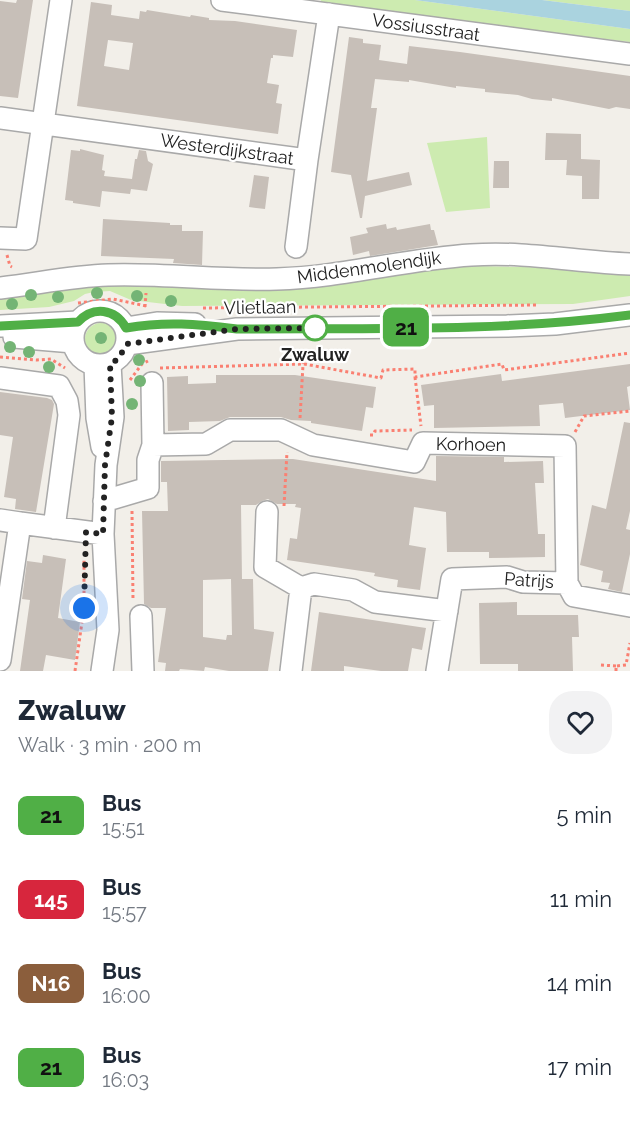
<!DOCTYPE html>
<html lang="en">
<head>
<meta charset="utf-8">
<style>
  :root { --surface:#fff; --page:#f2f2f3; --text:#1f2937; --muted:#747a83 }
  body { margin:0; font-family:Raleway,sans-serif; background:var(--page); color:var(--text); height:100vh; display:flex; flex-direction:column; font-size:22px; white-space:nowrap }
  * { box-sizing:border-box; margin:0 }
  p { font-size:20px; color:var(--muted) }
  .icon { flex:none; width:33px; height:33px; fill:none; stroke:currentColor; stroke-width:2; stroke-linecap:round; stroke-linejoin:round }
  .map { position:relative; height:671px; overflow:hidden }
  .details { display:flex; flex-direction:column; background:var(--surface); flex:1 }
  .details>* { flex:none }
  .badge { padding:0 12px; border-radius:9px; font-size:21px; line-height:39px }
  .you { position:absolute; width:30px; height:30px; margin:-15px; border:4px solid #fff; border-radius:50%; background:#1a73e8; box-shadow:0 0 0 9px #1a73e833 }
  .map>.badge { position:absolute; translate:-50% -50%; box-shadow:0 0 0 3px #fff }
  .round { display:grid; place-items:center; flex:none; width:63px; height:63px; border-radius:24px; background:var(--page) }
  .headline { display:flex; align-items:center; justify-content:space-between; height:102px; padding:0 18px }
  h1 { font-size:28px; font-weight:800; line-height:45px }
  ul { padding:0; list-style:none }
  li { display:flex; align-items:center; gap:18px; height:84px; padding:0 18px }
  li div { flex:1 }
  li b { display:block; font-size:22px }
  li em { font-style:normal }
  li .badge { min-width:66px; font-weight:700; text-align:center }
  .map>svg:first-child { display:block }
</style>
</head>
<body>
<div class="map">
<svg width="630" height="671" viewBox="0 0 630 671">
  <rect width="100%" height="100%" fill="#f2efe9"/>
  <path fill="#cdebb0" d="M321,0H415L630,29V42L319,5Z
    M542,0H630V11Z
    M487,137L490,208L446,212L427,143Z
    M474,266L630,269V296L573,304L182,306L131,300L110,291L94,292L85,294L74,301L49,307L0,310V291L62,284L299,283Z
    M85 339a16 16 0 1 1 32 0a16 16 0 1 1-32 0Z"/>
  <path fill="#aad3df" d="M415,0H542L630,11V29Z"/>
  <path fill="#c7bfb8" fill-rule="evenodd" d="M17,0H33L18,98L0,96V1L16,3Z
    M91,2L112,5L111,15L139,19L140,11L146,12L147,10L190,17L191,15L209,18V20L235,21L297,30L293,57L273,55V58H271L267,83L279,85L276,103L282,104L278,134L77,106ZM108,40L133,43L129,70L104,66Z
    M349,37L363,39V43L381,45L379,60L407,64L409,46L460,52L630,76V109L616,107L609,109L552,98V101L532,99L518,95L485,92V89L456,86V88L409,80V82L375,79L371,108H377L367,181L409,172L412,185L365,196L362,218H360L351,175L331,172Z
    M546,133L581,134V159L600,160L599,199H582V176L566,175L567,160H545Z
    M80,149L104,155L102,170L105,171L104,176L132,179L135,159H137L139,150L146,151L148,161L153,164L147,191L131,189L130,194L102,191L100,207L73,203V201L65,200L71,150L80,151Z
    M494,161H509V188H493Z
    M254,175L269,177L265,209L249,207Z
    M103,219L170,223V225H182V231H203L202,265L173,263L174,259L101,256Z
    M386,224L387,229L396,227L397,230L430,224L431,230H434L438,245L370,256L369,251L353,255L350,237L368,233L366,228Z
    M630,364V386L627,387L630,410L565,418L563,403L539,405L540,426L434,428V405L424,406L421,385L501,374L502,381Z
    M216,375H295L376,387L373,408L366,407L362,431L311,423V421L291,420L281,417H230L220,421L189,422V430L168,431L167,377L188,376V384L216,383Z
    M0,392L47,398L52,400L54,404L36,512L15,509L16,499L4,497L13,437L0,435Z
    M624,422L630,423V511L626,529L630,530V554L622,592L608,589L610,583L601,582L603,571L580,565L592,505L606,509Z
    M436,456L504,457V462L543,461L544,483H535L538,534H545V557L489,558V552H447L446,512L414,507L409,545L426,548L420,590L397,587L398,580L374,576L375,573L287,560L290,538L297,539L301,508L295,507L296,504H277L268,499L262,501L256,505H241L242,579H253L254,629L274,632L268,671H229L205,667L204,671L180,669L179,671H165L166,663L158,662L166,608H151L144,604L142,511H168L167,482H161V461L293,459L436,481ZM231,579L232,635H227L226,640L203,637V580Z
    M43,555L66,559L58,618L80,622L75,660L46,655L43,671H20L30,600L22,599L27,561L42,563Z
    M517,602V615H578L579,637H572L573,671H518V664H480L479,603Z
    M319,612L426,628L422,650L412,648L408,671H381L344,666V671H311Z"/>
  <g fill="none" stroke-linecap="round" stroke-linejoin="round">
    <g stroke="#a9a9a9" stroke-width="24">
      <path id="minor" d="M222,0L630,54
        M0,118L307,160L329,14
        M0,238L26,239L61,0
        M296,247L307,160
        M0,288C36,284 72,276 108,275C165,273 221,281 277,279C343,277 406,259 471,255C525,251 577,262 630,264
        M73 338a27 27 0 1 1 54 0a27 27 0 1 1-54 0Z
        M0,326L78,322
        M126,328L157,323L195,324
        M14,337L73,342
        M127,344L237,329L507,326L555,324L630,315
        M95,365L97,418L102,447
        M0,378L59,386L67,401L69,415L54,528
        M153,445L206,444L230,430H281L313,445L414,462L423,443L565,446L567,583
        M104,501L148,488V460L153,445L152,383
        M267,512L265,567L301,588L314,584L353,590L375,602L447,611
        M0,520L20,523L0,660
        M20,523L103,534
        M141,616L143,671
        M102,671L108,630L103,534L106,465L113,417L110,364
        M291,671L301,588
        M437,671L452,579L507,577L523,582L567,583L574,596L630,606"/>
    </g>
    <path stroke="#fa8072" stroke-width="3" stroke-dasharray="3 3" stroke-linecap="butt" d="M7,255L10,266L12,267
      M78,303L113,299L146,306
      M145,307L146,293
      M203,308L538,305
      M0,357L37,360L51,359L65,368
      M160,368L304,364L381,378L383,370L415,369V377L502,364L504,370L630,353
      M415,377L421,426
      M130,380L142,364L148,361
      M300,418L304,347
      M575,432L584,416L630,411
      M370,435H373L375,431L412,430
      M284,506L287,452
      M132,511L133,600
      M601,665L616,666
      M75,671L84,608V559
      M616,671V666L626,665L630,643"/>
    <use href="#minor" stroke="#fff" stroke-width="21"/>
  </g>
  <g fill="#74b475">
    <circle cx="97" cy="293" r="6"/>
    <circle cx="31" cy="295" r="6"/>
    <circle cx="137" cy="296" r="6"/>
    <circle cx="58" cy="297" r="6"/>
    <circle cx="171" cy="301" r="6"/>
    <circle cx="12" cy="304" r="6"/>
    <circle cx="101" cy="338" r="6"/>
    <circle cx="10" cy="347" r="6"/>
    <circle cx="29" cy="352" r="6"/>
    <circle cx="139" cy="360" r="6"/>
    <circle cx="49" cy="367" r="6"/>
    <circle cx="140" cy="381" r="6"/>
    <circle cx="132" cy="404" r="6"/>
  </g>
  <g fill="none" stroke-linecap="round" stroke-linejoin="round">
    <g stroke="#fff" stroke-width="14">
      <path id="line" d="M0,326L78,322C93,306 115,308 126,328C166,321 197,324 237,329C368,328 500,332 630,315"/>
    </g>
    <use href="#line" stroke="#50af46" stroke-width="9"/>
    <path stroke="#222" stroke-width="6" stroke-dasharray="0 10.8" d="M84,608L86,532L103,534L105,465L112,417L110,364L118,359L127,344L237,329L315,328"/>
  </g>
  <circle fill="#fff" stroke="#50af46" stroke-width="3" cx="315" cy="328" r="12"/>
  <g text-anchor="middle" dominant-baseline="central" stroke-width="4.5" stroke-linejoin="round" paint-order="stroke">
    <g font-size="18" fill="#222" stroke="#fff">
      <text transform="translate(426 27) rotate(8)">Vossiusstraat</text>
      <text transform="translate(227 149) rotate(8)">Westerdijkstraat</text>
      <text transform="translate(369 267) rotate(-8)">Middenmolendijk</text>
      <text transform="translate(260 307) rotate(-1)">Vlietlaan</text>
      <text transform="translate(471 444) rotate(1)">Korhoen</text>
      <text transform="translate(529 580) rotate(4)">Patrijs</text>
    </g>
    <g font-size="18" font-weight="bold" fill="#222" stroke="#fff">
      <text x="315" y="354">Zwaluw</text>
    </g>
  </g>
</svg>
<div class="you" style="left:84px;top:608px"></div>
<b class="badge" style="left:406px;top:327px;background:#50af46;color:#111">21</b>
</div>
<section class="details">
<div class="headline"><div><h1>Zwaluw</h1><p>Walk · 3 min · 200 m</p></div><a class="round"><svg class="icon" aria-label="heart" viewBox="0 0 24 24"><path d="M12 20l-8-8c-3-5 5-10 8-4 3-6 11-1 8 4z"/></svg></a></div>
<ul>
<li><span class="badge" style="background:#50af46;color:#111">21</span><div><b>Bus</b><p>15:51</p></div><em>5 min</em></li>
<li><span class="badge" style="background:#d7263d;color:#fff">145</span><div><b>Bus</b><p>15:57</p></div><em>11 min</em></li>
<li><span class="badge" style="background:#8b5e3c;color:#fff">N16</span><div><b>Bus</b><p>16:00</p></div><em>14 min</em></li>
<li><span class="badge" style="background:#50af46;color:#111">21</span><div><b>Bus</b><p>16:03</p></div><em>17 min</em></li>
</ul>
</section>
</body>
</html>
